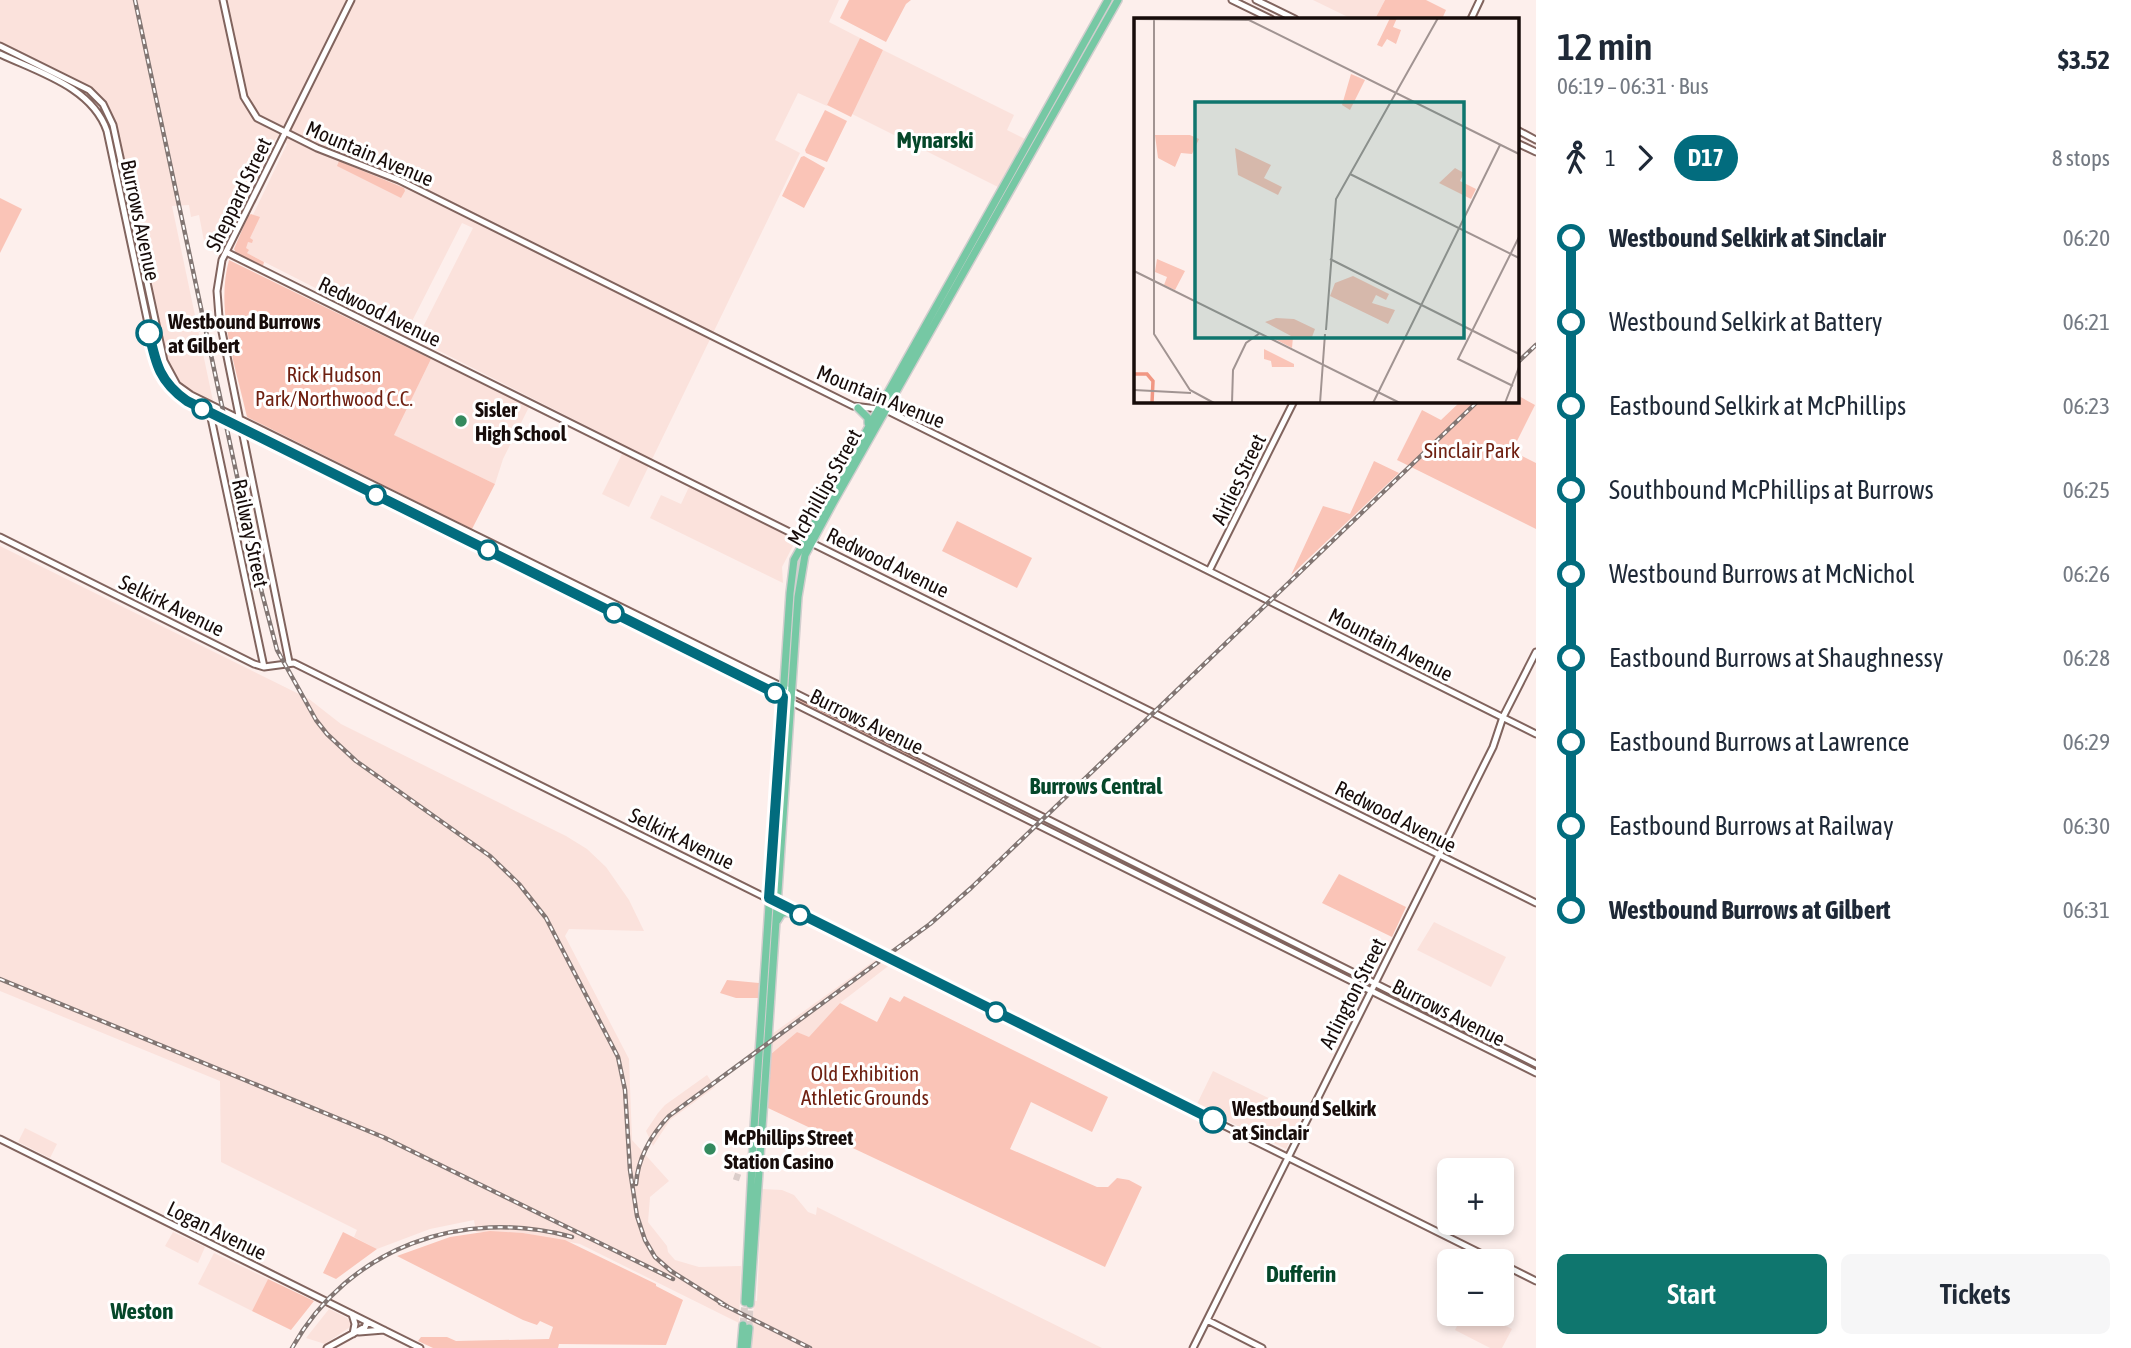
<!DOCTYPE html>
<html lang="en">
<head>
<meta charset="utf-8">
<style>
  :root { --surface:#fff; --page:#f6f6f7; --text:#1f2937; --muted:#747a83; --accent:#0f766e }
  body { margin:0; font-family:"Asap Condensed",sans-serif; background:var(--page); color:var(--text); height:100vh; display:flex; flex-direction:column; font-size:26px; white-space:nowrap }
  * { box-sizing:border-box; margin:0 }
  p { font-size:23px; color:var(--muted) }
  .icon { flex:none; width:38px; height:38px; fill:none; stroke:currentColor; stroke-width:2; stroke-linecap:round; stroke-linejoin:round }
  .map { position:relative; flex:1; overflow:hidden }
  .drawer { display:flex; flex-direction:column; background:var(--surface); width:595px }
  .drawer>* { flex:none }
  .badge { padding:0 14px; border-radius:23px; font-size:24px; line-height:46px }
  .fabs { position:absolute; left:1437px; top:1158px; display:grid; gap:14px }
  .fabs a { display:grid; place-items:center; width:77px; height:77px; border-radius:10px; background:var(--surface); box-shadow:0 4px 10px #0003; font-size:35px }
  .map>.badge { position:absolute; translate:-50% -50%; box-shadow:0 0 0 4px #fff }
  .legs { display:flex; align-items:center; gap:10px; height:77px; padding:0 21px; font-size:23px }
  .legs p { margin-inline-start:auto }
  .headline { display:flex; align-items:center; justify-content:space-between; height:119px; padding:0 21px }
  h1 { font-size:38px; font-weight:600; line-height:52px }
  .primary-button { display:flex; gap:14px; margin-top:auto; padding:14px 21px }
  .primary-button a { flex:1; height:80px; border-radius:10px; background:var(--accent); color:#fff; font-size:28px; font-weight:600; line-height:80px; text-align:center }
  .primary-button a+a { background:var(--page); color:var(--text) }
  ul { padding:0 21px; list-style:none }
  li { display:flex; align-items:center; gap:24px; height:84px; font-size:26px }
  li i { display:grid; place-items:center; width:10px; height:100%; margin:0 9px; background:currentColor }
  li i::after { content:''; width:18px; height:18px; margin:-9px; border:5px solid; border-radius:50%; background:var(--surface) }
  li p { margin-inline-start:auto }
  li:first-child i { background:linear-gradient(#0000 50%,currentColor 0) }
  li:last-child i { background:linear-gradient(currentColor 50%,#0000 0) }
  main { display:flex; flex:1; min-height:0 }
  .map>svg:first-child { display:block }
</style>
</head>
<body>
<main>
<div class="map">
<svg width="1536" height="1348" viewBox="0 0 1536 1348">
  <rect width="100%" height="100%" fill="#fdefec"/>
  <path fill="#fbe2dc" d="M0,0H839L829,22L860,38L827,106L798,93L775,140L800,153L629,507L602,494L625,448L618,442L418,340V337L473,228L462,223L407,331L402,332L237,248L287,144L276,138L227,234L204,241L199,215L191,217L189,205L172,206L213,401L187,390L173,373L166,355L115,120L111,112L103,100L87,85L0,42Z
    M1313,0H1385L1375,19H1352Z
    M883,50L1014,115L1007,130L1025,139L998,187L852,114Z
    M431,359L529,407L503,459L495,484L393,435Z
    M689,487L796,540L782,567L783,583L650,518L661,495L681,504Z
    M0,546L309,699L341,724L566,836L587,849L606,867L629,900L644,931L569,929L565,936L629,1059L632,1140L669,1181L650,1197L648,1222L667,1246L668,1252L675,1260L699,1267L741,1266L739,1323L580,1244L523,1233L476,1232L474,1220L430,1229L377,1249L354,1237L357,1230L221,1162L220,1081L0,991Z
    M1434,922L1506,957L1491,987L1417,950Z
    M878,958L891,964L840,1003L809,1038L797,1032L771,1054L772,1034Z
    M1213,1071L1303,1115L1291,1133L1292,1136L1286,1149L1196,1106Z
    M707,1075L715,1087L670,1120L653,1146L646,1131L658,1113L665,1105Z
    M25,1128L57,1144L50,1158L18,1142Z
    M762,1189L782,1190L794,1195L808,1212L816,1215L817,1207L1102,1348H751L754,1301H757Z
    M173,1232L205,1247L198,1263L165,1246Z
    M214,1253L268,1279L252,1311L198,1284Z
    M329,1309L347,1318L351,1323L350,1327L325,1344L306,1338Z
    M1463,1314H1482L1512,1329L1502,1348H1490L1455,1330Z"/>
  <path fill="#fac4b7" d="M849,0H911L906,4L886,42L840,18Z
    M1385,0H1426L1446,10L1442,19H1375Z
    M860,38L883,50L851,117L827,105Z
    M825,110L847,121L827,162L806,153L805,150Z
    M804,156L825,168L804,208L782,196L801,157Z
    M339,161L404,188L405,191L401,198L337,166Z
    M0,198L22,209L0,253Z
    M251,214L260,217L250,238L253,240L252,243L248,242L246,248L249,250L247,253L264,262L263,266L237,255L234,249L248,216Z
    M229,260L431,359L394,435L495,484L472,529L247,417C236,366 215,311 229,260Z
    M1517,395L1535,405L1514,447L1516,453L1536,463V529L1397,460L1422,410L1441,420L1461,401H1517Z
    M1374,461L1399,473L1291,575L1323,506L1350,514Z
    M957,521L1032,558L1017,588L942,551Z
    M605,604L779,689L780,691L605,606Z
    M797,697L929,763L932,767H928L797,701Z
    M1339,874L1406,907L1392,937L1322,903Z
    M727,980L759,983L758,998H736L720,993Z
    M904,996L1108,1097L1092,1132L1031,1102L1010,1149L1097,1187H1108L1117,1178L1129,1180L1142,1187L1105,1267L768,1108L771,1054L797,1032L809,1037L840,1003L877,1022L890,997L900,1002Z
    M490,1231L523,1233L565,1240L656,1284V1286L683,1300L666,1345L559,1344L558,1348H433L418,1341L421,1337H447L456,1341L549,1339L553,1327L540,1321L537,1325L523,1320L397,1256L450,1237Z
    M343,1232L377,1249L336,1279L323,1273Z
    M268,1279L314,1301L291,1330L252,1311Z"/>
  <g fill="none" stroke-linecap="round" stroke-linejoin="round">
    <path stroke="#dacdca" stroke-width="7" stroke-dasharray="7 3.5" stroke-linecap="butt" d="M734,1176L740,1178
      M743,1325L745,1302
      M749,1328L750,1304"/>
    <g stroke="#81645e" stroke-width="9">
      <path id="secondary" d="M223,0L244,97L257,118L317,148L399,180L853,406L886,410L1536,734
        M1232,0L1271,19
        M1256,0L1295,19
        M1471,19L1480,0
        M0,46L89,90L103,104L113,125L164,361L177,385L191,395L791,691L1536,1064
        M0,54C38,72 92,87 107,131L156,361C163,380 171,390 187,401L1536,1073
        M1517,130L1536,140
        M1517,143L1536,152
        M226,252L1536,903
        M210,413L264,667
        M0,537L254,664L264,667L294,663L1498,1262
        M1209,571L1294,401
        M289,662L219,317L217,291L222,260L351,0
        M0,1139L420,1348
        M1502,1264L1536,1281
        M352,1314L355,1324L353,1334
        M1207,1320L1262,1348
        M359,1332L384,1330
        M327,1348L365,1327L367,1322
        M1193,1348L1493,747L1503,717L1536,652"/>
    </g>
    <g stroke="#d1cece" stroke-width="10">
      <path id="primary" d="M858,408L868,418V423
        M777,921L782,913L795,912
        M745,1302L754,1128L790,593L794,560L1108,0
        M750,1304L798,597L805,555L833,503L1118,0
        M741,1348L743,1325
        M747,1348L749,1328"/>
    </g>
    <use href="#secondary" stroke="#fff" stroke-width="5"/>
    <use href="#primary" stroke="#76c8a4" stroke-width="7"/>
    <g stroke="#827673" stroke-width="4.5">
      <path id="rail" d="M135,0L262,593L277,650L316,720L327,734L356,761L490,856L519,884L546,918L618,1057L625,1090L630,1170L637,1216L645,1240L655,1257L671,1271L728,1307
        M1517,363L1536,345
        M0,979L383,1137L673,1279
        M636,1184C638,1158 651,1135 669,1116L930,924L971,888L1478,401
        M720,1303L810,1348
        M292,1348C349,1247 462,1207 572,1237"/>
    </g>
    <use href="#rail" stroke="#fff" stroke-width="2" stroke-dasharray="5" stroke-linecap="butt"/>
  </g>
  <g fill="none" stroke-linecap="round" stroke-linejoin="round">
    <g stroke="#fff" stroke-width="16">
      <path id="line-1" d="M149,333C156,365 160,382 187,401L783,697L769,898L1213,1120"/>
    </g>
    <use href="#line-1" stroke="#026c7e" stroke-width="10"/>
  </g>
  <g fill="#fff" stroke="#026c7e" stroke-width="3.5">
    <circle cx="149" cy="333" r="12"/>
    <circle cx="202" cy="409" r="9"/>
    <circle cx="376" cy="495" r="9"/>
    <circle cx="488" cy="550" r="9"/>
    <circle cx="614" cy="613" r="9"/>
    <circle cx="775" cy="693" r="9"/>
    <circle cx="800" cy="915" r="9"/>
    <circle cx="996" cy="1012" r="9"/>
    <circle cx="1213" cy="1120" r="12"/>
  </g>
  <g fill="#348a5e" stroke="#fff" stroke-width="2.5">
    <circle cx="461" cy="421" r="7"/>
    <circle cx="710" cy="1149" r="7"/>
  </g>
  <g text-anchor="middle" dominant-baseline="central" stroke-width="6" stroke-linejoin="round" paint-order="stroke">
    <g font-size="21" fill="#170c0a" stroke="#fff">
      <text transform="translate(370 153) rotate(23)">Mountain Avenue</text>
      <text transform="translate(238 194) rotate(-64)">Sheppard Street</text>
      <text transform="translate(141 220) rotate(78)">Burrows Avenue</text>
      <text transform="translate(380 311) rotate(26)">Redwood Avenue</text>
      <text transform="translate(881 396) rotate(22)">Mountain Avenue</text>
      <text transform="translate(1238 479) rotate(-64)">Airlies Street</text>
      <text transform="translate(824 487) rotate(-61)">McPhillips Street</text>
      <text transform="translate(251 533) rotate(78)">Railway Street</text>
      <text transform="translate(888 562) rotate(26)">Redwood Avenue</text>
      <text transform="translate(172 605) rotate(26)">Selkirk Avenue</text>
      <text transform="translate(1391 644) rotate(27)">Mountain Avenue</text>
      <text transform="translate(867 721) rotate(26)">Burrows Avenue</text>
      <text transform="translate(1396 816) rotate(27)">Redwood Avenue</text>
      <text transform="translate(682 838) rotate(26)">Selkirk Avenue</text>
      <text transform="translate(1352 993) rotate(-63)">Arlington Street</text>
      <text transform="translate(1449 1012) rotate(27)">Burrows Avenue</text>
      <text transform="translate(217 1230) rotate(26)">Logan Avenue</text>
    </g>
    <g font-size="21" font-weight="bold" fill="#170c0a" stroke="#fff" text-anchor="start">
      <text x="168" y="321">Westbound Burrows<tspan x="168" dy="24">at Gilbert</tspan></text>
      <text x="1232" y="1108">Westbound Selkirk<tspan x="1232" dy="24">at Sinclair</tspan></text>
    </g>
    <g font-size="21" fill="#6f2011" stroke="#fff">
      <text x="334" y="374">Rick Hudson<tspan x="334" dy="24">Park/Northwood C.C.</tspan></text>
      <text x="1472" y="450">Sinclair Park</text>
      <text x="865" y="1073">Old Exhibition<tspan x="865" dy="24">Athletic Grounds</tspan></text>
    </g>
    <g font-size="21" font-weight="bold" fill="#170c0a" stroke="#fff" text-anchor="start">
      <text x="475" y="409">Sisler<tspan x="475" dy="24">High School</tspan></text>
      <text x="724" y="1137">McPhillips Street<tspan x="724" dy="24">Station Casino</tspan></text>
    </g>
    <g font-size="23" font-weight="bold" fill="#05472a" stroke="#fff">
      <text x="935" y="140">Mynarski</text>
      <text x="1096" y="786">Burrows Central</text>
      <text x="1301" y="1274">Dufferin</text>
      <text x="142" y="1311">Weston</text>
    </g>
  </g>
  <g transform="translate(1134 18)">
    <rect width="385" height="385" fill="#fdefec"/>
    <path d="M256,0H263L259,9L267,12L262,26L253,21L248,29L243,27ZM217,56L231,62L216,92L208,87ZM21,117H56L65,121L58,136L47,135L41,149L24,140ZM101,130L137,147L130,160L148,169L144,177L104,157ZM321,150L330,155L326,163L342,171L337,181L305,165ZM23,241L51,253L41,272L30,267L33,259L21,254ZM219,258L255,276L252,282L242,277L238,285L261,292L254,306L196,278L201,265ZM142,300L160,301L181,311L178,319H159L158,330L135,318H157L131,304ZM130,331L160,346V349H138L137,343L130,341Z" fill="#fac4b7"/>
    <path fill="none" stroke="#f19783" stroke-width="3.5" d="M0,356H13L19,363L18,385"/>
    <path fill="none" stroke="#a19492" stroke-width="2" d="M0,1L115,2L385,136M20,1V316L56,372L80,385M216,156L385,240M196,241L385,336M0,253L266,385M192,312L202,181L304,0M379,368L324,341L385,219M0,372L57,375M98,385L99,352L112,325L126,315M186,385L191,316M239,385L366,127M371,385L385,349"/>
    <path fill="#0f766e" fill-opacity="0.15" stroke="#0f766e" stroke-width="3.5" d="M61,84H330V320H61Z"/>
    <rect width="385" height="385" fill="none" stroke="#170c0a" stroke-width="3.5"/>
  </g>
</svg>
<div class="fabs">
<a>+</a>
<a>−</a>
</div>
</div>
<section class="drawer">
<div class="headline"><div><h1>12 min</h1><p>06:19 – 06:31 · Bus</p></div><b>$3.52</b></div>
<div class="legs"><svg class="icon" aria-label="walk" viewBox="0 0 24 24"><circle cx="13" cy="4" r="2"/><path d="M13 8l-2 6 4 7M11 14l-3 7M7 12l3-4h3l4 4"/></svg>1<svg class="icon" aria-label="forward" viewBox="0 0 24 24"><path d="M9 5l7 7-7 7"/></svg><b class="badge" style="background:#026c7e;color:#fff">D17</b><p>8 stops</p></div>
<ul>
<li><i style="color:#026c7e"></i><b>Westbound Selkirk at Sinclair</b><p>06:20</p></li>
<li><i style="color:#026c7e"></i><span>Westbound Selkirk at Battery</span><p>06:21</p></li>
<li><i style="color:#026c7e"></i><span>Eastbound Selkirk at McPhillips</span><p>06:23</p></li>
<li><i style="color:#026c7e"></i><span>Southbound McPhillips at Burrows</span><p>06:25</p></li>
<li><i style="color:#026c7e"></i><span>Westbound Burrows at McNichol</span><p>06:26</p></li>
<li><i style="color:#026c7e"></i><span>Eastbound Burrows at Shaughnessy</span><p>06:28</p></li>
<li><i style="color:#026c7e"></i><span>Eastbound Burrows at Lawrence</span><p>06:29</p></li>
<li><i style="color:#026c7e"></i><span>Eastbound Burrows at Railway</span><p>06:30</p></li>
<li><i style="color:#026c7e"></i><b>Westbound Burrows at Gilbert</b><p>06:31</p></li>
</ul>
<div class="primary-button"><a>Start</a><a>Tickets</a></div>
</section>
</main>
</body>
</html>
